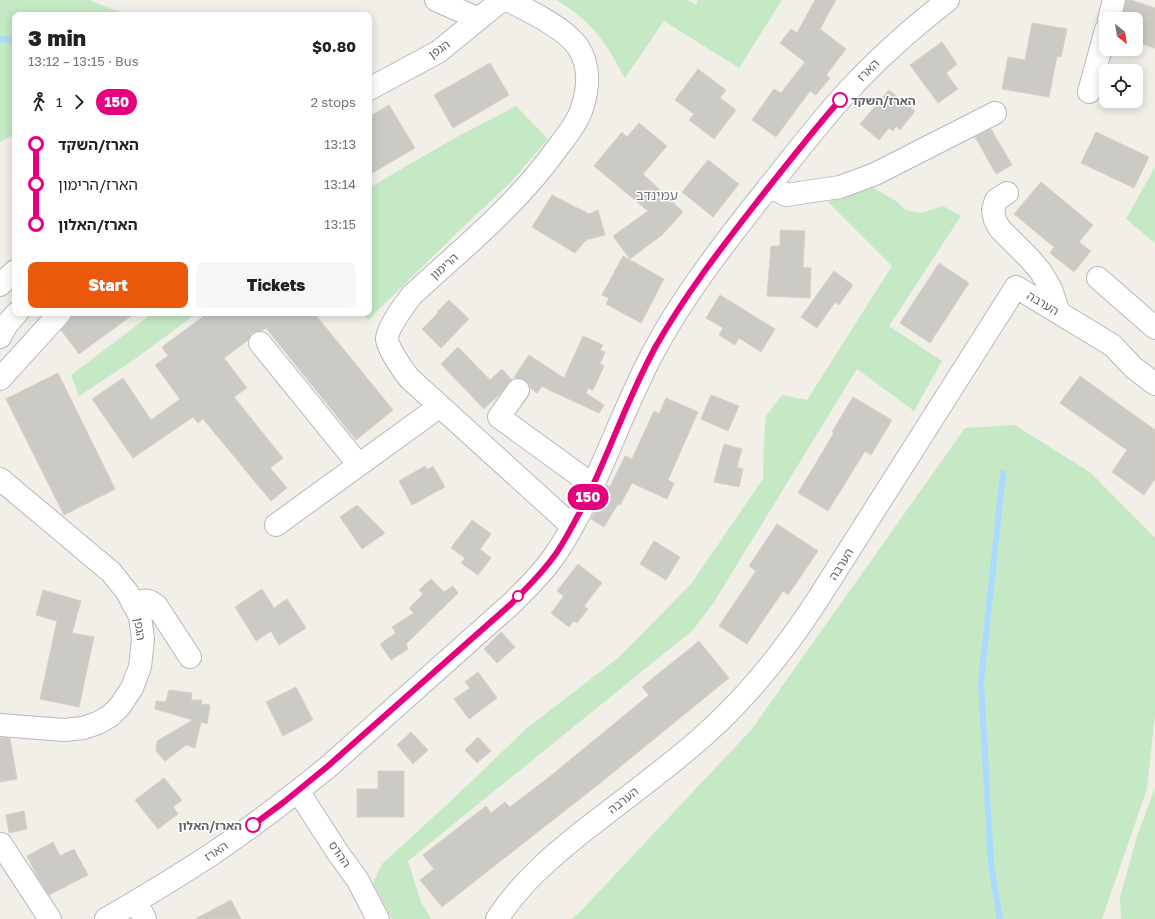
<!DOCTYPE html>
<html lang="en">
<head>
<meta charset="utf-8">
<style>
  :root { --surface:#fff; --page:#f6f6f6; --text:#222; --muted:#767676; --accent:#ea580c }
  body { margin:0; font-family:"Golos Text","Noto Sans Hebrew",sans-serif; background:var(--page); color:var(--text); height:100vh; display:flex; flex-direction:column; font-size:15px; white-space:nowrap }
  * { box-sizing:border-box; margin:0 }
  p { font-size:13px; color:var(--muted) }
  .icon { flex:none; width:22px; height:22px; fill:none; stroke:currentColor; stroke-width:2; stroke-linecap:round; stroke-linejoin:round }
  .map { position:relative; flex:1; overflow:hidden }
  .side { position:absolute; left:12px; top:12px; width:360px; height:304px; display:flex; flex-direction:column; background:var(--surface); border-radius:8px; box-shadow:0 2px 10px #0003 }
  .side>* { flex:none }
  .badge { padding:0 8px; border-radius:13px; font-size:14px; line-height:26px }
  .needle { width:26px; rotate:150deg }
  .controls { position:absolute; left:1099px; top:12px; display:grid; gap:8px }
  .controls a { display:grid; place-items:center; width:44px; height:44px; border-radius:8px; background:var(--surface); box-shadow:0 2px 10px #0003; font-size:20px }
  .map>.badge { position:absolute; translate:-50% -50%; box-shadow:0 0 0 2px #fff }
  .legs { display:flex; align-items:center; gap:6px; height:44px; padding:0 16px; font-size:13px }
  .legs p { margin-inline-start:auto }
  .summary { display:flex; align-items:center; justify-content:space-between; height:68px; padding:0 16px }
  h1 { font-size:22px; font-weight:800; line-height:30px }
  .button { display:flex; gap:8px; margin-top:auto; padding:8px 16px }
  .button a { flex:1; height:46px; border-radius:8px; background:var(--accent); color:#fff; font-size:16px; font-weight:800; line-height:46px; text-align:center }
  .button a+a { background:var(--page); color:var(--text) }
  ul { padding:0 16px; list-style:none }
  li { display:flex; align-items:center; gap:14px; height:40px; font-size:15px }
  li i { display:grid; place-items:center; width:6px; height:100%; margin:0 5px; background:currentColor }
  li i::after { content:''; width:10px; height:10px; margin:-5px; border:3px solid; border-radius:50%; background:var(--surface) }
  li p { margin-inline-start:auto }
  li:first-child i { background:linear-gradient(#0000 50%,currentColor 0) }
  li:last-child i { background:linear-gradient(currentColor 50%,#0000 0) }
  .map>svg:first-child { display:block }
</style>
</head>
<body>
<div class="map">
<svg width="1155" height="919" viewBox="0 0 1155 919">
  <rect width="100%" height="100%" fill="#f1efe8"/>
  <path fill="#c5e8c5" d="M0,0H89L114,10L139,15H15V134L0,142Z
    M556,0H687L696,5L698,0H782L739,68L664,21L625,78C618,66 612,54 604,43C593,26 574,10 556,0Z
    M516,106L548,139L510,183L459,231L368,320L362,313H369V188L453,139Z
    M1155,167V243L1126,219Z
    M870,186L896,201L906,210L921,213L943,206L961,216L889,326L942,361L914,411L857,369L714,602L693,630L408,861L421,902L431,919H392L373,883L382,864L452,800L527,728L618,658L691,584L763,479L764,439L766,416L782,395L807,400L892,266L828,202Z
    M153,313H197L135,359L79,396L71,375Z
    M1015,425L1091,473L1155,538V715L1147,789L1102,919H571L579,913L752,729L965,428Z
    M1155,788V919H1121L1120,897L1138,833Z"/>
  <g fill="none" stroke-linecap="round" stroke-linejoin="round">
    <path stroke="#aadaff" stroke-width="6" d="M0,39L15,40
      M1000,919L991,865L981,682L1003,473"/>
  </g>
  <path fill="#cccac5" stroke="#d6d1c6" d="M815,0H836L820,29L846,49L826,75L830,78L816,95L810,91L776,137L752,120L774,89L781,93L805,62L780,43L791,29L797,33Z
    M1126,0H1131L1155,8V48L1136,42V19H1122Z
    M1032,23L1067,29L1061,57L1057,56L1049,97L1002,89L1008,57L1025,60Z
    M942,42L957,64L946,73L958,89L938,103L910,65Z
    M490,63L509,95L453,128L434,95Z
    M698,69L726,90L720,98L736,110L714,139L689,120L694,114L675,100Z
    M889,90L915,111L900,130L896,126L893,131L889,128L879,140L860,124Z
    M389,105L415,148L369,175V117Z
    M639,123L667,146L643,174L683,212L662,235L630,259L613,236L648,211L594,166L622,132L627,137Z
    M991,129L1012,165L996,174L975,137Z
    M1096,132L1149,157L1134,188L1081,163Z
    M708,160L739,184L713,217L682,192Z
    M1041,182L1093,225L1079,242L1091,251L1074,272L1050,253L1054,247L1014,214Z
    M552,195L589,214L598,210L605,235L586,240L575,253L532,227Z
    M780,230L805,231L803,267L811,268L810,298L767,296L771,246H780Z
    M623,256L664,279L641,323L606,304L609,298L602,295Z
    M939,263L969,283L930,343L900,323Z
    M834,271L853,285L839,305L835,302L817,328L801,317Z
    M720,295L775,329L761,352L739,338L735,345L719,335L723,328L706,318Z
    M449,300L469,319L441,348L422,329L438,313L437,312Z
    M72,313H135L79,354L61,330L69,321L72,316Z
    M208,313H314L393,410L356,440L266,328L261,331H258L252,333L248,340L224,358L247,388L234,397L283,458L270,468L287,488L271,501L203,419L198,423L193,417L133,458L92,399L123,378L151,420L180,399L155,365L168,356L162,347Z
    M583,336L603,345L600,350L605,352L600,364L604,366L593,390L588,388L586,393L604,405L599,413L547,389L542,386L537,393L530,388L529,384L525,380L514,377L529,355L564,378Z
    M458,347L490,380L502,369L512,380L508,383L499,395L484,409L441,364Z
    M58,373L115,489L64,515L6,399Z
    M1080,376L1155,430V479L1144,495L1112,472L1127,450L1060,403Z
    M711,395L739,406L728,431L701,419Z
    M853,397L892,420L871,455L865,451L828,511L798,493L834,433L832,432Z
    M666,398L698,412L668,480L674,483L667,499L632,483L620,505L618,504L604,527L591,519L601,501L600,500L604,493L607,485L610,487L625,456L632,459L654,411L659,414Z
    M724,444L742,449L737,467L743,469L739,487L714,482Z
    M425,466L427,470L433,466L445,487L412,505L399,481Z
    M357,505L385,533L362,549L340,517Z
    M472,520L491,534L480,549L491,558L478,575L461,563L465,558L451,548Z
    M777,524L818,551L788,595L783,591L747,644L719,626L756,571L749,566Z
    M654,541L680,557L666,580L640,564Z
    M578,564L602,583L584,606L588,609L577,623L574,621L569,627L551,613L564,596L557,591Z
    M431,579L444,592L453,586L458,593L406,644L408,649L391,660L380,644L396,633L392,627L414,613L409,608L423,594L419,590Z
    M262,589L274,608L287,599L306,628L279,645L271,631L256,641L235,607Z
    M43,590L81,601L72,633L94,637L79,707L40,699L57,621L36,615Z
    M501,632L515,647L497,663L484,649Z
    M699,641L729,678L599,784L442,907L420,880L434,869L423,855L486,806L491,813L505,802L510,807L553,774L649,695L642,687Z
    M478,672L497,698L469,719L454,699L470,688L465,682Z
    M296,687L313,720L283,736L266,702Z
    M169,690L192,693L191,700H202L201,704L210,705L207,724L201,722L195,748L186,745L165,761L156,751L157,741L193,720L155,709L156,701L166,702Z
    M411,732L428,750L413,764L397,745Z
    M478,737L491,751L477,763L465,750Z
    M0,738H10L17,779L0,782Z
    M378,771H404V817H357V789H378Z
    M164,778L182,800L173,807L178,814L158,829L135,800Z
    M24,811L27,829L9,833L6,815Z
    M53,842L60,856L74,849L88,875L49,895L39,880L27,856Z
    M231,900L241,919H195Z"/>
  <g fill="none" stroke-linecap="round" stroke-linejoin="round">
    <g stroke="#b5b8bc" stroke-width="24">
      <path id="minor" d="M436,0L479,19
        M507,0C528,10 565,28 578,47C590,65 589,88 582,108C579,119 566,137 558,147C518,204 463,248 412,295C405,304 387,328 387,339C388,349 403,370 409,378L572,526
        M1109,19L1114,0
        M369,89L438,52L502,0
        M1089,92L1106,30
        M769,186L786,195L840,187L875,174L995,113
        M1007,193L996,200L993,210L995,220L1000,229L1030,259L1041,272L1051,289L1059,313
        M1098,278L1155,328
        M0,285L15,271
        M0,337L7,324L17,313
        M260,343L359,465
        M0,379L60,313
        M518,390L499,417L594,486
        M0,479L111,572L127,592L140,616L143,639L140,667L132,688L120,706L110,716L98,723L83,728L64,730L0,725
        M276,525L440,406
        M133,604C144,600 146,598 156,605L190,657
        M298,791L338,853L357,879L378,919
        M1,844L50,919
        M136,902L145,919
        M106,919C142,898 177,877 212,854C252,827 291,797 328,767L511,604C525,590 540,576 552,559C563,545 571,529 579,514C607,460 626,402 655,349C683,297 720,249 756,203C786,166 815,127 847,92C878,58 912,28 948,0
        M497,919C522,880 559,850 595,822C624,800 653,778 681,755C736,711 780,658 818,599L1016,287L1112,345L1134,368L1155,384"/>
    </g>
    <use href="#minor" stroke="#fff" stroke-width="22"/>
  </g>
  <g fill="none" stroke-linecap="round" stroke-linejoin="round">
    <g stroke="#fff" stroke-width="9">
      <path id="line-1" d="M253,825L284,802L328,766L511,604C525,590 540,575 552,559C563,545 571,528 580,512C608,458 626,400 656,346C685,295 721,248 757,202C784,168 811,133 840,100"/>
    </g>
    <use href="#line-1" stroke="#e6007e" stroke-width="6"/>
  </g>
  <g fill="#fff" stroke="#e6007e" stroke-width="2">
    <circle cx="840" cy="100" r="7"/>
    <circle cx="518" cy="596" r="5"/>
    <circle cx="253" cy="825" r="7"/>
  </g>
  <g text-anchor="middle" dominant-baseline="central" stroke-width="3" stroke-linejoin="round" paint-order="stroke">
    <g font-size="12" fill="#5f6368" stroke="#fff">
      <text transform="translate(439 49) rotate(-34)">הגפן</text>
      <text transform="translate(868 70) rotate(-45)">הארז</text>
      <text transform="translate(444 266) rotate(-42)">הרימון</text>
      <text transform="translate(1043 303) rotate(31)">הערבה</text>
      <text transform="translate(841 564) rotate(-58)">הערבה</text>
      <text transform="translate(140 629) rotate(82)">הגפן</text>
      <text transform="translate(623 800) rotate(-38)">הערבה</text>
      <text transform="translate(216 851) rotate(-34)">הארז</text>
      <text transform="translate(340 854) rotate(55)">ההדס</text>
    </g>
    <g font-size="12" font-weight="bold" fill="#5f6368" stroke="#fff" text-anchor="start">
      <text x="851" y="100">הארז/השקד</text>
      <text x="242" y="825" text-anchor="end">הארז/האלון</text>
    </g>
    <g font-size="14" fill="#70757a" stroke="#fff">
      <text x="657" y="194">עמינדב</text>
    </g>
  </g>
</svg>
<div class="controls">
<a><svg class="needle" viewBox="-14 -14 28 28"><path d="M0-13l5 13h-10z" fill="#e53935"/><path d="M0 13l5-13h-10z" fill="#767676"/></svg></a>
<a><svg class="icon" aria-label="locate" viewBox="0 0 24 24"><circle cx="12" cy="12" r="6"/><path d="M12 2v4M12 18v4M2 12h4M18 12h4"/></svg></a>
</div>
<b class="badge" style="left:588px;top:497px;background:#e6007e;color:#fff">150</b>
<section class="side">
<div class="summary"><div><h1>3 min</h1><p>13:12 – 13:15 · Bus</p></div><b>$0.80</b></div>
<div class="legs"><svg class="icon" aria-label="walk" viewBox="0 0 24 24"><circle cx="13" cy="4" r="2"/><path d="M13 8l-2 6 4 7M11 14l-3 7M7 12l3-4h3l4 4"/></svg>1<svg class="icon" aria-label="forward" viewBox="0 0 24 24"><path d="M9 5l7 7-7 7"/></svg><b class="badge" style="background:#e6007e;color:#fff">150</b><p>2 stops</p></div>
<ul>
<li><i style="color:#e6007e"></i><b>הארז/השקד</b><p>13:13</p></li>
<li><i style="color:#e6007e"></i><span>הארז/הרימון</span><p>13:14</p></li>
<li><i style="color:#e6007e"></i><b>הארז/האלון</b><p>13:15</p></li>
</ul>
<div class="button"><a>Start</a><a>Tickets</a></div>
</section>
</div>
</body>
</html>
